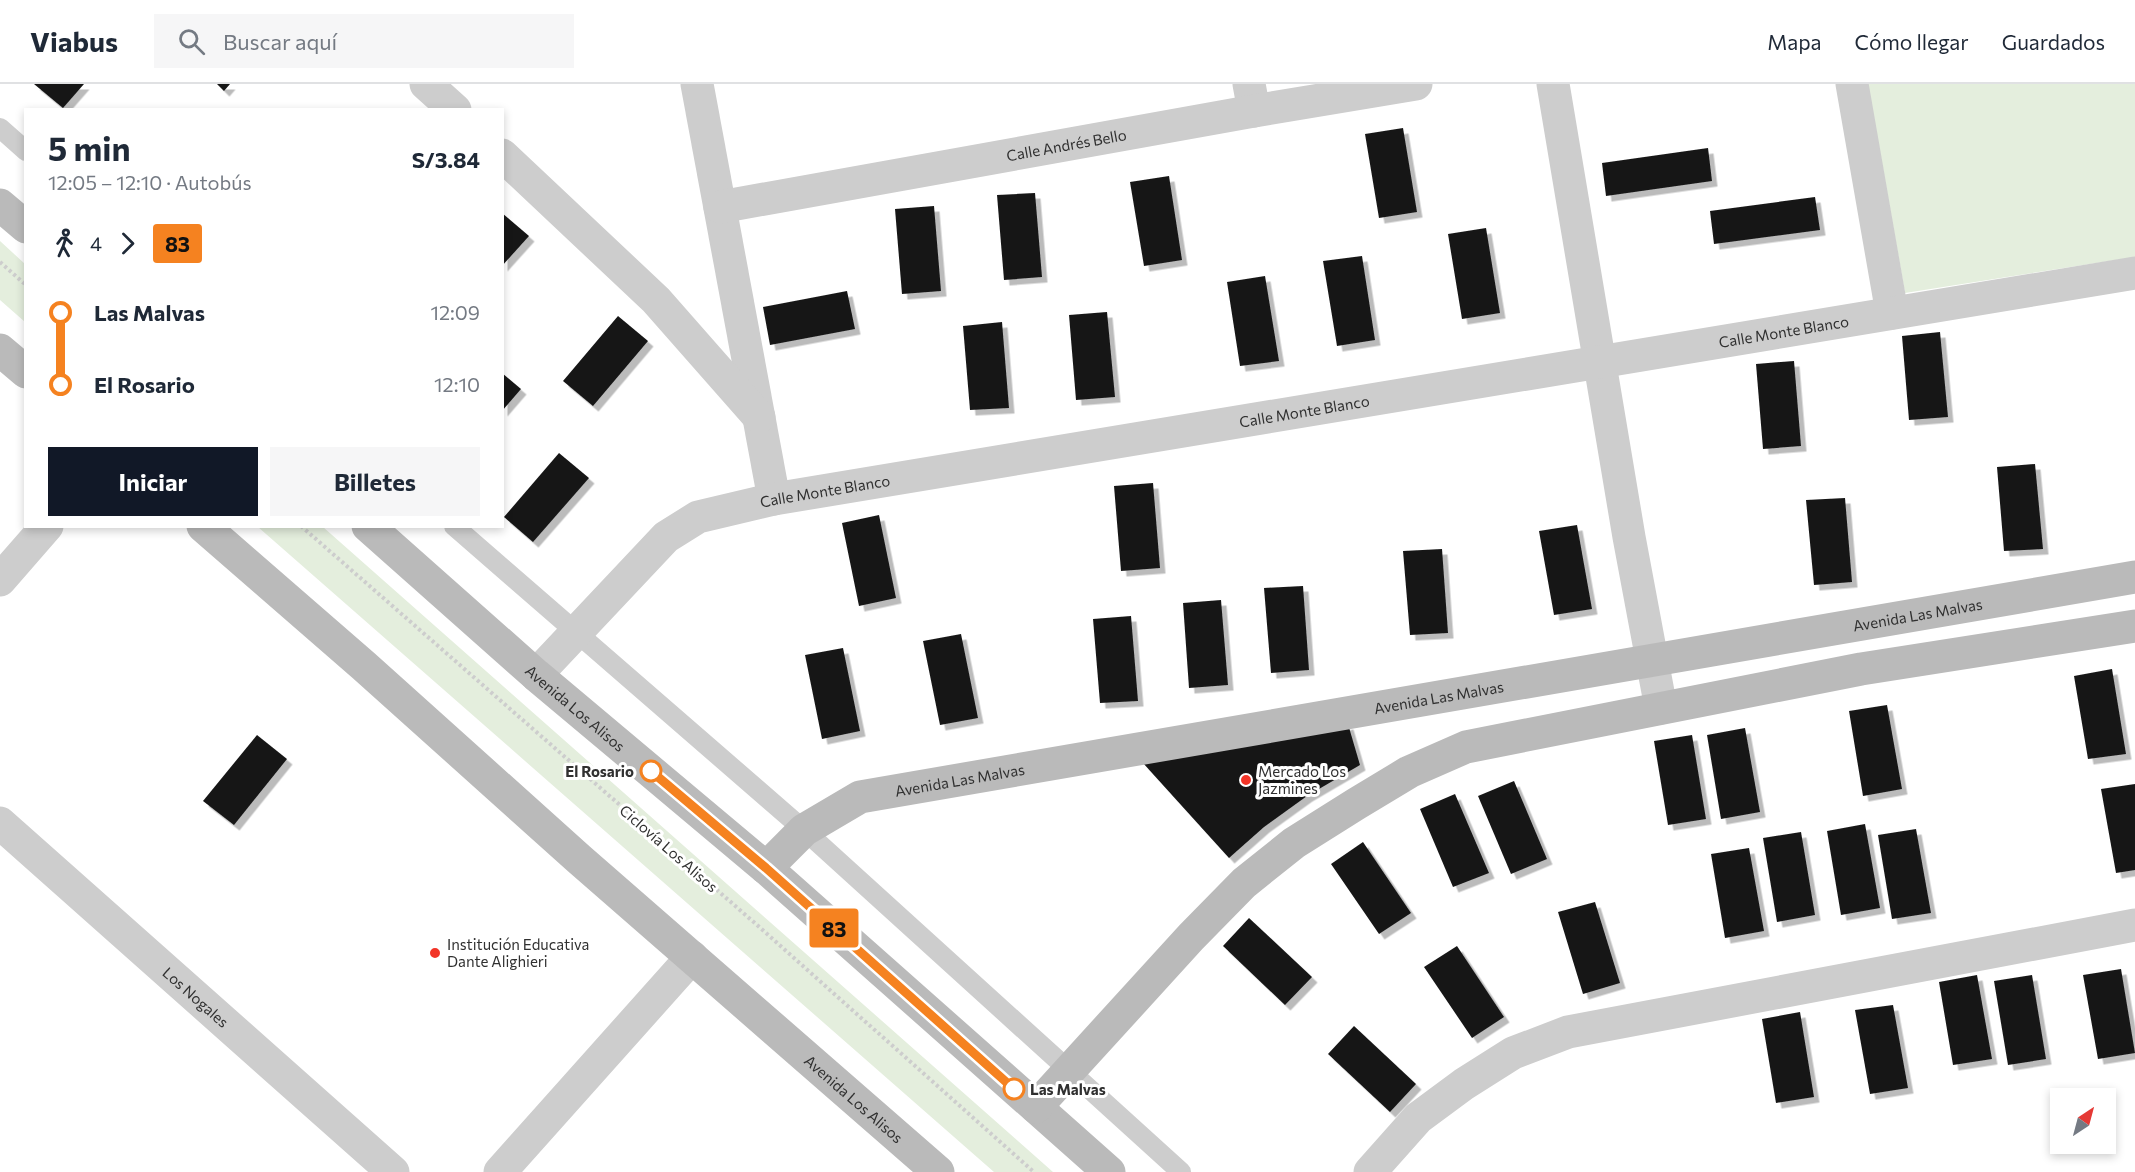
<!DOCTYPE html>
<html lang="es">
<head>
<meta charset="utf-8">
<style>
  :root { --surface:#fff; --page:#f6f6f7; --text:#1f2937; --muted:#747a83; --line:#e0e1e3; --accent:#111827 }
  body { margin:0; font-family:Commissioner,sans-serif; background:var(--page); color:var(--text); height:100vh; display:flex; flex-direction:column; font-size:22px; white-space:nowrap }
  * { box-sizing:border-box; margin:0 }
  p { font-size:20px; color:var(--muted) }
  .icon { flex:none; width:33px; height:33px; fill:none; stroke:currentColor; stroke-width:2; stroke-linecap:round; stroke-linejoin:round }
  .map { position:relative; flex:1; overflow:hidden }
  .panel { position:absolute; left:24px; top:24px; width:480px; height:420px; display:flex; flex-direction:column; background:var(--surface); border-radius:0px; box-shadow:0 3px 9px #0003 }
  .panel>* { flex:none }
  .badge { padding:0 12px; border-radius:4px; font-size:21px; line-height:39px }
  .needle { width:39px; rotate:36deg }
  .tools { position:absolute; left:2050px; top:1004px; display:grid; gap:12px }
  .tools a { display:grid; place-items:center; width:66px; height:66px; border-radius:0px; background:var(--surface); box-shadow:0 3px 9px #0003; font-size:30px }
  .map>.badge { position:absolute; translate:-50% -50%; box-shadow:0 0 0 3px #fff }
  .legs { display:flex; align-items:center; gap:9px; height:66px; padding:0 24px; font-size:20px }
  .legs p { margin-inline-start:auto }
  .summary { display:flex; align-items:center; justify-content:space-between; height:102px; padding:0 24px }
  h1 { font-size:33px; font-weight:700; line-height:45px }
  .action { display:flex; gap:12px; margin-top:auto; padding:12px 24px }
  .action a { flex:1; height:69px; border-radius:0px; background:var(--accent); color:#fff; font-size:24px; font-weight:700; line-height:69px; text-align:center }
  .action a+a { background:var(--page); color:var(--text) }
  ul { padding:0 24px; list-style:none }
  li { display:flex; align-items:center; gap:21px; height:72px; font-size:22px }
  li i { display:grid; place-items:center; width:9px; height:100%; margin:0 8px; background:currentColor }
  li i::after { content:''; width:15px; height:15px; margin:-8px; border:4px solid; border-radius:50%; background:var(--surface) }
  li p { margin-inline-start:auto }
  li:first-child i { background:linear-gradient(#0000 50%,currentColor 0) }
  li:last-child i { background:linear-gradient(currentColor 50%,#0000 0) }
  header { display:flex; align-items:center; gap:36px; box-sizing:border-box; height:84px; padding:0 30px; background:var(--surface); border-bottom:2px solid var(--line) }
  header strong { font-size:28px }
  nav { display:flex; gap:33px; margin-inline-start:auto; font-size:21px }
  .search { width:420px; height:54px; background:var(--page); display:flex; align-items:center; gap:15px; box-sizing:border-box; padding:0 21px; border-radius:0px; color:var(--muted); font-size:22px }
  .map>svg:first-child { display:block }
</style>
</head>
<body>
<header>
<strong>Viabus</strong>
<div class="search"><svg class="icon" aria-label="search" viewBox="0 0 24 24"><circle cx="10" cy="10" r="6"/><path d="M15 15l6 6"/></svg>Buscar aquí</div>
<nav><a>Mapa</a><a>Cómo llegar</a><a>Guardados</a></nav>
</header>
<div class="map">
<svg width="2135" height="1088" viewBox="0 0 2135 1088">
  <defs>
    <filter id="shadow"><feDropShadow dx="5.5" dy="5.5" stdDeviation="0" flood-color="#0004"/></filter>
  </defs>
  <rect width="100%" height="100%" fill="#fff"/>
  <path fill="#e4eedd" d="M1868,0H2135V173L1905,209Z
    M0,157L25,180V238L0,216Z
    M258,443H323L1053,1088H994Z"/>
  <path fill="#171717" filter="url(#shadow)" d="M34,0H84L63,24Z
    M217,0H230L224,7Z
    M1403,44L1417,128L1379,134L1365,50Z
    M1708,64L1712,97L1606,112L1602,79Z
    M1169,92L1182,176L1144,182L1130,98Z
    M1035,109L1042,193L1004,196L997,111Z
    M1815,113L1820,146L1714,160L1710,127Z
    M934,122L941,207L902,210L895,125Z
    M502,129L529,152L502,182Z
    M1486,144L1500,229L1462,235L1448,150Z
    M1362,172L1375,256L1337,262L1323,177Z
    M1265,192L1279,277L1240,282L1227,198Z
    M847,207L855,245L770,261L763,223Z
    M1107,228L1115,313L1076,316L1069,231Z
    M618,232L648,257L593,322L563,297Z
    M1002,238L1009,324L970,326L963,242Z
    M1940,248L1948,333L1909,336L1902,252Z
    M1794,277L1801,362L1763,365L1756,280Z
    M502,289L521,305L502,327Z
    M559,369L589,394L533,458L504,433Z
    M2035,380L2043,465L2004,467L1997,383Z
    M1153,399L1160,484L1121,487L1114,402Z
    M1845,414L1852,498L1814,501L1806,416Z
    M879,431L896,514L859,522L842,439Z
    M1577,441L1592,525L1554,531L1539,447Z
    M1442,465L1448,549L1410,551L1403,467Z
    M1303,502L1309,586L1271,589L1264,504Z
    M1221,516L1228,601L1189,604L1183,519Z
    M1131,532L1138,617L1100,619L1093,535Z
    M961,550L978,634L940,641L923,557Z
    M843,564L860,647L822,655L805,571Z
    M2112,585L2126,670L2088,675L2074,592Z
    M1887,621L1902,705L1863,712L1849,627Z
    M1348,640L1360,681L1307,712L1264,743L1229,774L1143,679Z
    M1745,644L1760,728L1721,735L1707,651Z
    M257,651L287,675L234,741L203,717Z
    M1692,651L1706,735L1668,741L1654,657Z
    M1514,697L1547,775L1511,790L1478,712Z
    M2135,700V786L2116,789L2101,705Z
    M1455,710L1489,789L1453,803L1420,725Z
    M1865,740L1880,824L1841,831L1827,747Z
    M1916,745L1931,829L1892,835L1878,751Z
    M1801,748L1815,831L1777,838L1763,754Z
    M1363,758L1411,829L1379,850L1331,780Z
    M1749,764L1764,847L1725,854L1711,770Z
    M1595,818L1620,899L1583,910L1558,828Z
    M1249,834L1312,893L1285,921L1223,862Z
    M1457,862L1504,933L1472,954L1424,883Z
    M2121,885L2135,969L2098,975L2083,891Z
    M1977,891L1992,975L1953,981L1939,898Z
    M2032,891L2046,975L2008,981L1994,897Z
    M1893,921L1908,1004L1870,1010L1855,926Z
    M1800,928L1814,1013L1776,1019L1762,935Z
    M1354,942L1416,1000L1390,1028L1328,970Z"/>
  <g fill="none" stroke-linecap="round" stroke-linejoin="round">
    <path stroke="#cdcdcd" stroke-width="4" stroke-dasharray="3 3" stroke-linecap="butt" d="M0,178L26,201
      M301,442L757,841L1034,1088"/>
    <path stroke="#cdcdcd" stroke-width="20" d="M0,44L26,67
      M454,442L804,746L1181,1088"/>
    <g stroke="#cdcdcd" stroke-width="33">
      <path d="M426,0L455,26"/>
      <path d="M697,0L774,415"/>
      <path d="M1249,0L1254,27"/>
      <path d="M1553,0L1629,453L1661,624"/>
      <path d="M1852,0L1892,229"/>
      <path d="M502,71L656,216L759,333"/>
      <path id="s1" d="M720,123L1254,27L1416,0"/>
      <path d="M0,496L47,442"/>
      <path id="s2" d="M536,591L666,453L698,433L774,415L2135,189"/>
      <path id="s3" d="M0,739L393,1088"/>
      <path d="M500,1088L692,873"/>
      <path d="M1370,1088L1418,1034L1464,1000L1513,969L1568,948L2135,841"/>
    </g>
    <g stroke="#bababa" stroke-width="33">
      <path d="M0,121L26,143"/>
      <path d="M0,266L26,288"/>
      <path id="s4" d="M203,442L364,582L579,775L938,1088"/>
      <path id="s5" d="M368,442L536,591L766,784L1109,1088"/>
      <path id="s6" d="M766,784L804,746L860,713L2135,493"/>
      <path d="M1036,1023L1191,853L1244,799L1294,759L1356,720L1409,688L1466,663L1861,585L2135,542"/>
    </g>
  </g>
  <g fill="none" stroke-linecap="round" stroke-linejoin="round">
    <g stroke="#fff" stroke-width="14">
      <path id="line-1" d="M651,687L766,784L1014,1005"/>
    </g>
    <use href="#line-1" stroke="#f58220" stroke-width="9"/>
  </g>
  <g fill="#fff" stroke="#f58220" stroke-width="3">
    <circle cx="651" cy="687" r="10"/>
    <circle cx="1014" cy="1005" r="10"/>
  </g>
  <g fill="#f23427" stroke="#fff" stroke-width="2">
    <circle cx="1246" cy="696" r="6"/>
    <circle cx="435" cy="869" r="6"/>
  </g>
  <g text-anchor="middle" dominant-baseline="central" stroke-width="6" stroke-linejoin="round" paint-order="stroke">
    <g font-size="15" fill="#303030" stroke="#fff">
      <text stroke="none"><textPath href="#s1" startOffset="352">Calle Andrés Bello</textPath></text>
      <text stroke="none"><textPath href="#s2" startOffset="1329">Calle Monte Blanco</textPath></text>
      <text stroke="none"><textPath href="#s2" startOffset="843">Calle Monte Blanco</textPath></text>
      <text stroke="none"><textPath href="#s2" startOffset="357">Calle Monte Blanco</textPath></text>
      <text stroke="none"><textPath href="#s6" startOffset="1192">Avenida Las Malvas</textPath></text>
      <text stroke="none"><textPath href="#s6" startOffset="706">Avenida Las Malvas</textPath></text>
      <text stroke="none"><textPath href="#s5" startOffset="276">Avenida Los Alisos</textPath></text>
      <text stroke="none"><textPath href="#s6" startOffset="220">Avenida Las Malvas</textPath></text>
      <text transform="translate(669 764) rotate(41)">Ciclovía Los Alisos</text>
      <text stroke="none"><textPath href="#s3" startOffset="262">Los Nogales</textPath></text>
      <text stroke="none"><textPath href="#s4" startOffset="867">Avenida Los Alisos</textPath></text>
    </g>
    <g font-size="15" font-weight="bold" fill="#303030" stroke="#fff" text-anchor="end">
      <text x="634" y="687">El Rosario</text>
      <text x="1030" y="1005" text-anchor="start">Las Malvas</text>
    </g>
    <g font-size="15" fill="#303030" stroke="#fff" text-anchor="start">
      <text x="1258" y="687">Mercado Los<tspan x="1258" dy="17">Jazmines</tspan></text>
      <text x="447" y="860">Institución Educativa<tspan x="447" dy="17">Dante Alighieri</tspan></text>
    </g>
  </g>
</svg>
<div class="tools">
<a><svg class="needle" viewBox="-14 -14 28 28"><path d="M0-13l5 13h-10z" fill="#e53935"/><path d="M0 13l5-13h-10z" fill="#747a83"/></svg></a>
</div>
<b class="badge" style="left:834px;top:844px;background:#f58220;color:#111">83</b>
<section class="panel">
<div class="summary"><div><h1>5 min</h1><p>12:05 – 12:10 · Autobús</p></div><b>S/3.84</b></div>
<div class="legs"><svg class="icon" aria-label="walk" viewBox="0 0 24 24"><circle cx="13" cy="4" r="2"/><path d="M13 8l-2 6 4 7M11 14l-3 7M7 12l3-4h3l4 4"/></svg>4<svg class="icon" aria-label="forward" viewBox="0 0 24 24"><path d="M9 5l7 7-7 7"/></svg><b class="badge" style="background:#f58220;color:#111">83</b></div>
<ul>
<li><i style="color:#f58220"></i><b>Las Malvas</b><p>12:09</p></li>
<li><i style="color:#f58220"></i><b>El Rosario</b><p>12:10</p></li>
</ul>
<div class="action"><a>Iniciar</a><a>Billetes</a></div>
</section>
</div>
</body>
</html>
